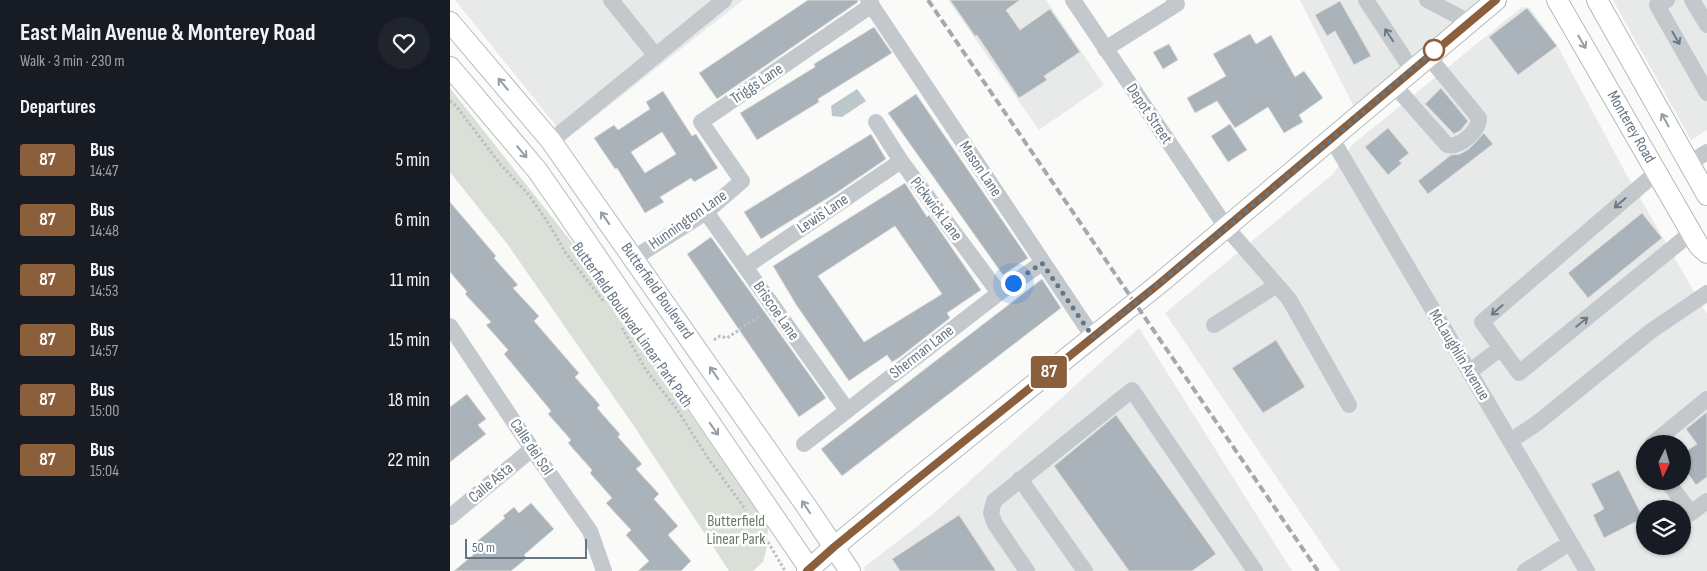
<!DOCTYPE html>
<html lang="en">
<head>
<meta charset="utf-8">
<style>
  :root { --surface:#171b24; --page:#20242c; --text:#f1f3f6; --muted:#9ea1a6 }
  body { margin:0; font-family:"Sofia Sans Condensed",sans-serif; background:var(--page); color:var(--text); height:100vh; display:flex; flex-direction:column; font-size:19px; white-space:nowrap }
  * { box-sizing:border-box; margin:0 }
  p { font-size:16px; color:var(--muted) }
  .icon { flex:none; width:28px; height:28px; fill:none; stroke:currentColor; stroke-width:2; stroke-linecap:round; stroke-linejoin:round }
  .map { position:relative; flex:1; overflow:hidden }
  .sheet { display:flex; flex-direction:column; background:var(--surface); width:450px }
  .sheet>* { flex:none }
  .badge { padding:0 10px; border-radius:4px; font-size:18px; line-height:32px }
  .needle { width:32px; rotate:185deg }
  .tools { position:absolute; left:1186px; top:435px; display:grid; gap:10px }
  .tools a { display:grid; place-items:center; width:55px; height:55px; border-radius:50%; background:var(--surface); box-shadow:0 1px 4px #0004; font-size:25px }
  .scale { position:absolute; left:15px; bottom:12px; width:122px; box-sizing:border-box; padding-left:5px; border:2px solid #657683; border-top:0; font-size:14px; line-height:18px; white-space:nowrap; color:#657683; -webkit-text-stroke:4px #fff; paint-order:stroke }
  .you { position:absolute; width:25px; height:25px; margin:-12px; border:4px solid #fff; border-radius:50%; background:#1a73e8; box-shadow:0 0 0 8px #1a73e833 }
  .map>.badge { position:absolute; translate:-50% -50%; box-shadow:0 0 0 2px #fff }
  h2 { padding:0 20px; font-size:19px; line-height:45px }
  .round { display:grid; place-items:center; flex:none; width:52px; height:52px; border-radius:26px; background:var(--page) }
  .head { display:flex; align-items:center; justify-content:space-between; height:85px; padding:0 20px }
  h1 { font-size:24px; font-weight:700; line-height:38px }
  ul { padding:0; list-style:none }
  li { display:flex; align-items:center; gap:15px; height:60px; padding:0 20px }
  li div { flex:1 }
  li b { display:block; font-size:19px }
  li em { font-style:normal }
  li .badge { min-width:55px; font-weight:700; text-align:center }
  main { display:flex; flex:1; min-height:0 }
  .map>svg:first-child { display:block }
</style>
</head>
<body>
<main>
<section class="sheet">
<div class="head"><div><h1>East Main Avenue &amp; Monterey Road</h1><p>Walk · 3 min · 230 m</p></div><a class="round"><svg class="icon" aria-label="heart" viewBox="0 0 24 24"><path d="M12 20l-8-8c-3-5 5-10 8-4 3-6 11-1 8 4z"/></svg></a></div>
<h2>Departures</h2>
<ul>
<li><span class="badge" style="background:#8b5e3c;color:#fff">87</span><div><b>Bus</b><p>14:47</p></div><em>5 min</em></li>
<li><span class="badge" style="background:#8b5e3c;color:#fff">87</span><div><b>Bus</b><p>14:48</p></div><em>6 min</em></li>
<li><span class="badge" style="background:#8b5e3c;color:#fff">87</span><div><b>Bus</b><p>14:53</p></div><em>11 min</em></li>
<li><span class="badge" style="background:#8b5e3c;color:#fff">87</span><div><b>Bus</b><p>14:57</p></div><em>15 min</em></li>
<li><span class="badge" style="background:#8b5e3c;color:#fff">87</span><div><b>Bus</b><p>15:00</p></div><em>18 min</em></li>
<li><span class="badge" style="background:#8b5e3c;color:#fff">87</span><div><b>Bus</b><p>15:04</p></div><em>22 min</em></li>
</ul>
</section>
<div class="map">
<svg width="1257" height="571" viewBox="0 0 1257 571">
  <rect width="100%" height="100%" fill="#fafaf8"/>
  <path fill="#e8e9e9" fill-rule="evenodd" d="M5,0H293L127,131L107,127Z
    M498,0H596L654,85L589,130Z
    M850,0H1030L904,107Z
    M1163,0H1257V130L1241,140Z
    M1072,7L1080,8L1108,47L1175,172L1257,314V571H890L715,313L883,174L902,145ZM1195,444H1232V481H1195ZM1195,509H1232V546H1195Z
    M689,328L842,571H415L413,568L483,514Z"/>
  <path fill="#dadfd7" d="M0,88L123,244L318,527L317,546L313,562L303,571H279L184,426L58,245L0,172Z"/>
  <path fill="#bbc7cb" d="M407,89L416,101L392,117L382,116L381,106Z"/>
  <path fill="#aab3b9" stroke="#dcdcda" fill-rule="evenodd" d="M358,0H408V2L267,99L249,73Z
    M500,0H570L556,10L570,30L600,9L630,52L594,76L597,80L569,98L527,35L525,36Z
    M890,1L921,56L904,65L885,31L877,36L865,15Z
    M1077,8L1107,46L1068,75L1039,37Z
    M424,27L442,53L368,99L369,102L307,140L290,113L365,67L364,64Z
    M800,34L806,44L821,35L845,77L854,71L873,98L849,115L853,122L834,133L818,107L785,128L767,101L745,113L737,98L776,76L763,54Z
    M719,44L728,60L713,69L703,52Z
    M991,88L1018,121L1011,130L1004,134L975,104Z
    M213,91L242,136L246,134L268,168L244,182L241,178L210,197L214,202L195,213L167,168L165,169L144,138L164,125L168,130L200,109L196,102ZM212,132L226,154L195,173L181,152Z
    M466,94L578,258L553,275L438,113Z
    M780,124L797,150L778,162L761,136Z
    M938,128L959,153L949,161L952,163L938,175L915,147Z
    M1034,133L1043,144L978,194L968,181L1001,155L1010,154L1019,149Z
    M421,134L436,159L386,193L311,239L294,212Z
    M455,183L477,217L479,215L484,222L531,290L497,313L500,318L450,357L442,362L437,355L399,381L347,306L323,266ZM445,226L492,294L414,342L368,276Z
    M0,202L46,256L44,258L68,285L63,288L89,316L84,321L129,373L125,377L150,405L147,408L170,434L168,437L192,464L186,469L209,494L204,499L228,526L218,535L241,561L231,571H188L199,561L176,535L181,530L156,503L162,498L140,473L142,470L118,443L121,440L98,414L101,411L54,354L58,350L36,325L41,322L15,294L17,292L0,272Z
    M1192,213L1212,238L1138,298L1118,273Z
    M261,237L376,398L349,417L237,254Z
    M592,279L611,308L392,476L371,449Z
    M826,340L855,387L813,413L782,368Z
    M17,394L36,419L28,425L36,434L0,462V407Z
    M1257,412V477L1246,485L1232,465V454L1247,444L1236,429Z
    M666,415L766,554L742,571H679L604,466Z
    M1169,470L1193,518L1154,538L1143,515L1154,509L1141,484Z
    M81,503L104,529L74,555L77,558L61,571H4L30,549L25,543L55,518L53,516L64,507L69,513Z
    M509,515L546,571H450L442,559Z"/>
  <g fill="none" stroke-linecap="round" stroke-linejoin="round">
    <g stroke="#b5babe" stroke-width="22">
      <path id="major" d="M1107,0L1249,246L1257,253
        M1147,0L1257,195
        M0,22L101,141L359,510L400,571
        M0,67L87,170L110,203L361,571
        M357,571L384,547L465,480L710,283L1046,0"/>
    </g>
    <path stroke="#bbbfc2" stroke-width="3" stroke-dasharray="2.5 2.5" stroke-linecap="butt" d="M0,101L6,106L50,164L79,195L102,229L115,252L154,302
      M172,328L196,370L226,408L258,458L296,510
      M264,340L270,336L277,338L310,316
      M318,542L335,571"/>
    <path stroke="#c3c8cc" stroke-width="16" d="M161,0L206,56
      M418,0L643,337
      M623,0L776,227L839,299L899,405
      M916,0L962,70
      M977,0L1019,22
      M1217,0L1207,5L1257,93
      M1242,0L1257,25
      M655,49L727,4L724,0
      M944,85L997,145C1010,148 1029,131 1029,118L978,56
      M426,122L451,161L549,293
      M882,139L1137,571
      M101,141L274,0
      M1239,163L1257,152
      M1207,172L1032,322L1069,373L1241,233
      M256,212L397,410
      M184,258L256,212L292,181L251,122L422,5
      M295,267L451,161
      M764,325L827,285
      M0,326L82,449L140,531L154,571
      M1019,372L1051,348
      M1060,441L1086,424L1201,331L1257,293
      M354,444L549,293L592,263
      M1202,444L1257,399
      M570,479L635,571
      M1217,481L1241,513L1257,501
      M0,517L82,449
      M577,571L545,524L541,513L544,501L682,390L805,571
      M1075,571L1120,543"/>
    <use href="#major" stroke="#fff" stroke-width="20"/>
    <path stroke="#a2aab0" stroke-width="4" stroke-dasharray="8 4" stroke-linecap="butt" d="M478,0L868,571"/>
  </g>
  <defs><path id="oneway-shaft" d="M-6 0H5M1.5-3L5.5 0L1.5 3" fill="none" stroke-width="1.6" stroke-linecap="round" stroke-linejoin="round" transform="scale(1.25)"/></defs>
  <g stroke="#6a7a87">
    <use href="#oneway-shaft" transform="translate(939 35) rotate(-123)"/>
    <use href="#oneway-shaft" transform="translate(1226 38) rotate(60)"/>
    <use href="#oneway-shaft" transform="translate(1170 203) rotate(139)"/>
    <use href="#oneway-shaft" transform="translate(1047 310) rotate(139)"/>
    <use href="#oneway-shaft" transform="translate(1132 322) rotate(-39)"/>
  </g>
  <g stroke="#939fa8">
    <use href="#oneway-shaft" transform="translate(1132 42) rotate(60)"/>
    <use href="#oneway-shaft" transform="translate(53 84) rotate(-130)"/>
    <use href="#oneway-shaft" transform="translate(1215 120) rotate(-119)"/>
    <use href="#oneway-shaft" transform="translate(72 152) rotate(50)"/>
    <use href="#oneway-shaft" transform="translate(155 218) rotate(-125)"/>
    <use href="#oneway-shaft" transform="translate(264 373) rotate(-125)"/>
    <use href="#oneway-shaft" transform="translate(264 429) rotate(55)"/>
    <use href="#oneway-shaft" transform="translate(356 507) rotate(-124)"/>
  </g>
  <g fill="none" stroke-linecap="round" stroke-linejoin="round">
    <g stroke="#fff" stroke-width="11">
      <path id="line" d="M357,571L384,547L466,480L710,283L1046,0"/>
    </g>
    <use href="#line" stroke="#8b5e3c" stroke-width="8"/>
    <path stroke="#657683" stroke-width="5" stroke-dasharray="0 9" d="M563,283L592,263L643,337L710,283L882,139L984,50"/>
  </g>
  <circle fill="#fff" stroke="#8b5e3c" stroke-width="2.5" cx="984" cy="50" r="10"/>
  <g text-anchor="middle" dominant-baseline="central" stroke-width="5" stroke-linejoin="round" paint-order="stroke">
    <g font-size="16" fill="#657683" stroke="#fff">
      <text transform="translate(307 84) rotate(-34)">Triggs Lane</text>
      <text transform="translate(699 114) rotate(56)">Depot Street</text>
      <text transform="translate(1181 127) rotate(60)">Monterey Road</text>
      <text transform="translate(530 169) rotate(56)">Mason Lane</text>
      <text transform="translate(486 209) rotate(53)">Pickwick Lane</text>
      <text transform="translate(373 214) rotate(-34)">Lewis Lane</text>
      <text transform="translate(238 220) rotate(-35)">Hunnington Lane</text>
      <text transform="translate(207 291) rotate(55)">Butterfield Boulevard</text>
      <text transform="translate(326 311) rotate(55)">Briscoe Lane</text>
      <text transform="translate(182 325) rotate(55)">Butterfield Boulevad Linear Park Path</text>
      <text transform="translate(472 352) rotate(-38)">Sherman Lane</text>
      <text transform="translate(1009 355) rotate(59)">McLaughlin Avenue</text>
      <text transform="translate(81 447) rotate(56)">Calle del Sol</text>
      <text transform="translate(41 483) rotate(-40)">Calle Asta</text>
    </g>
    <g font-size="16" fill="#687a64" stroke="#fff">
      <text x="286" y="521">Butterfield<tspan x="286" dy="18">Linear Park</tspan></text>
    </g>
  </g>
</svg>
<div class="tools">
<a><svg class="needle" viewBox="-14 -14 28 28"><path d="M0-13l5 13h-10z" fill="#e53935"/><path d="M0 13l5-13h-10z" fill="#9ea1a6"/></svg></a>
<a><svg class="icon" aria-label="layers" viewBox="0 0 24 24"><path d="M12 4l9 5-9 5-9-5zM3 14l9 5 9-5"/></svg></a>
</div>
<div class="scale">50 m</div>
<div class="you" style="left:563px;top:283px"></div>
<b class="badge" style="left:599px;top:372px;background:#8b5e3c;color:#fff">87</b>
</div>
</main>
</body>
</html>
